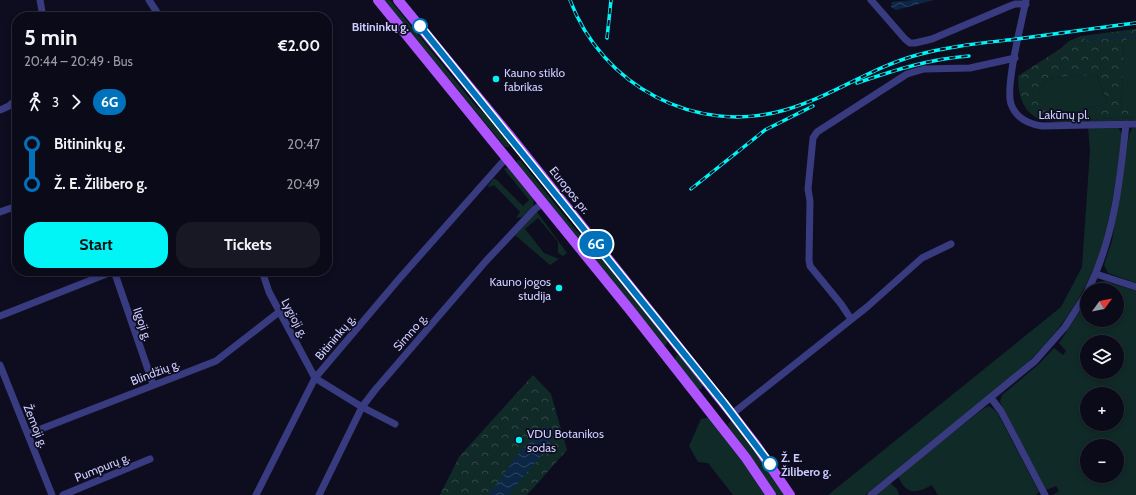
<!DOCTYPE html>
<html lang="en">
<head>
<meta charset="utf-8">
<style>
  :root { --surface:#0a0a18; --page:#181825; --text:#f1f3f6; --muted:#999aa2; --line:#2a2b37; --accent:#01f4f6 }
  body { margin:0; font-family:Cabin,sans-serif; background:var(--page); color:var(--text); height:100vh; display:flex; flex-direction:column; font-size:15px; white-space:nowrap }
  * { box-sizing:border-box; margin:0 }
  p { font-size:13px; color:var(--muted) }
  .icon { flex:none; width:22px; height:22px; fill:none; stroke:currentColor; stroke-width:2; stroke-linecap:round; stroke-linejoin:round }
  .map { position:relative; flex:1; overflow:hidden }
  .details { position:absolute; left:12px; top:12px; width:320px; height:264px; display:flex; flex-direction:column; background:var(--surface); border-radius:16px; box-shadow:0 2px 6px #0003,0 0 0 1px var(--line) }
  .details>* { flex:none }
  .badge { padding:0 8px; border-radius:13px; font-size:14px; line-height:26px }
  .needle { width:26px; rotate:57deg }
  .fabs { position:absolute; left:1080px; top:283px; display:grid; gap:8px }
  .fabs a { display:grid; place-items:center; width:44px; height:44px; border-radius:50%; background:var(--surface); box-shadow:0 2px 6px #0003,0 0 0 1px var(--line); font-size:20px }
  .map>.badge { position:absolute; translate:-50% -50%; box-shadow:0 0 0 2px #fff }
  .legs { display:flex; align-items:center; gap:6px; height:44px; padding:0 12px; font-size:13px }
  .legs p { margin-inline-start:auto }
  .overview { display:flex; align-items:center; justify-content:space-between; height:68px; padding:0 12px }
  h1 { font-size:22px; font-weight:800; line-height:30px }
  .cta { display:flex; gap:8px; margin-top:auto; padding:8px 12px }
  .cta a { flex:1; height:46px; border-radius:16px; background:var(--accent); color:#111; font-size:16px; font-weight:800; line-height:46px; text-align:center }
  .cta a+a { background:var(--page); color:var(--text) }
  ul { padding:0 12px; list-style:none }
  li { display:flex; align-items:center; gap:14px; height:40px; font-size:15px }
  li i { display:grid; place-items:center; width:6px; height:100%; margin:0 5px; background:currentColor }
  li i::after { content:''; width:10px; height:10px; margin:-5px; border:3px solid; border-radius:50%; background:var(--surface) }
  li p { margin-inline-start:auto }
  li:first-child i { background:linear-gradient(#0000 50%,currentColor 0) }
  li:last-child i { background:linear-gradient(currentColor 50%,#0000 0) }
  .map>svg:first-child { display:block }
</style>
</head>
<body>
<div class="map">
<svg width="1136" height="495" viewBox="0 0 1136 495">
  <defs>
    <pattern id="forest-crowns" width="20" height="18" patternUnits="userSpaceOnUse"><rect width="20" height="18" fill="#102a27"/><path d="M2 6a3 3 0 1 1 6 0M12 15a3 3 0 1 1 6 0" fill="none" stroke="#324847"/></pattern>
    <pattern id="water-waves" width="16" height="10" patternUnits="userSpaceOnUse"><rect width="16" height="10" fill="#0c2745"/><path d="M0 5q4-4 8 0t8 0" fill="none" stroke="#2e4561"/></pattern>
  </defs>
  <rect width="100%" height="100%" fill="#0e0d20"/>
  <path fill="#102a27" fill-rule="evenodd" d="M384,0H390L476,106L487,116L509,143V147H505Z
    M1136,34V110H1121L1124,42L1131,35Z
    M1075,75L1097,76L1108,103L1083,109L1082,120L1136,117V120L1068,123L1040,120L1046,112L1039,92L1048,79Z
    M1118,127L1122,134C1116,176 1112,221 1097,260C1080,305 1050,344 1014,375L865,495H828L1061,307L1082,267L1090,150L1088,128Z
    M1136,127V283L1108,273L1104,265L1112,241L1129,135L1132,128Z
    M517,160L521,161L575,229L602,256L668,340L666,345H662L517,163Z
    M508,167L534,199L533,206L522,217L516,218L520,212L494,185L489,187L488,186L493,179H496L523,206L529,200L504,169Z
    M537,212L567,253L563,256L558,253V242L538,218L525,229L544,253L559,259L550,265L515,235Z
    M1105,281L1136,291V495H1053L1059,491L1056,486L1046,490L1000,402L1002,395L1039,364L1054,348L1063,355L1066,351L1059,343L1087,301V320H1117V290H1093L1099,282ZM1087,342H1117V372H1087ZM1087,394H1117V424H1087ZM1087,446H1117V476H1087Z
    M676,355H679L703,385L701,389H698L675,361Z
    M989,406L997,412L1039,492L1036,495H938L932,485C916,494 906,495 898,476L983,409Z
    M706,418H709L735,450L766,495H733L708,463L698,462L689,446L701,419Z
    M731,421L755,450L785,495H776L729,428L728,424Z
    M889,482L897,489L899,495H874Z"/>
  <path fill="url(#forest-crowns)" d="M1136,29V34L1131,35L1124,42L1121,110H1136V117L1082,120L1083,109L1108,103L1097,76L1075,75L1048,79L1039,92L1045,104L1046,112L1040,120C1021,109 1019,97 1018,76L1060,49L1069,41L1081,36Z
    M533,375L551,394L567,450L527,495H440L459,457Z"/>
  <path fill="url(#water-waves)" d="M914,0H934L896,10L891,7L892,2Z
    M549,424L550,445L508,495H489L521,450Z"/>
  <g fill="none" stroke-linecap="round" stroke-linejoin="round">
    <path stroke="#0c2745" stroke-width="2" d="M1085,40L1136,35"/>
    <path stroke="#383b7f" stroke-width="7" d="M40,0L43,17
      M149,0L160,17
      M871,0L905,39L910,43H915L932,39L1005,8L1015,4H1026
      M1026,0C1022,21 1005,86 1011,104C1016,118 1028,124 1042,126L1136,124
      M0,110L9,106L17,99
      M0,212L17,206
      M114,271L153,384
      M262,271L269,292L315,378L362,407L395,424
      M1096,274L1136,287
      M1088,290C1114,238 1120,181 1126,124
      M0,316L114,271
      M851,319L841,304L810,266L809,260L810,201L808,189L813,138L817,132L907,74L924,69L970,68L1015,58
      M0,365L52,495
      M991,398L1001,411L1045,495
      M732,414L867,307L922,258L951,244
      M28,434L216,361L279,312
      M63,495L150,459
      M256,495L315,378L399,279L507,157
      M319,495L362,407L375,390L486,261L535,209L543,203
      M871,495L1035,361L1065,327L1087,293"/>
    <path stroke="#af53ff" stroke-width="10" d="M378,0L630,310L746,458L771,495
      M398,0L510,136L732,414L756,445L790,495"/>
    <g stroke="#01f4f6" stroke-width="3.5">
      <path id="rail" d="M570,0C602,86 696,136 785,110C831,97 870,68 917,55C949,46 983,43 1017,39C1056,34 1096,28 1136,23
        M607,38L611,0
        M857,83C895,70 929,59 969,56
        M691,189L765,130L813,106"/>
    </g>
    <use href="#rail" stroke="#0e0d20" stroke-width="2" stroke-dasharray="6" stroke-linecap="butt"/>
  </g>
  <g fill="none" stroke-linecap="round" stroke-linejoin="round">
    <g stroke="#fff" stroke-width="9">
      <path id="line-1" d="M420,26L723,402L770,464"/>
    </g>
    <use href="#line-1" stroke="#0072bc" stroke-width="6"/>
  </g>
  <g fill="#fff" stroke="#0072bc" stroke-width="2">
    <circle cx="420" cy="26" r="7"/>
    <circle cx="770" cy="464" r="7"/>
  </g>
  <g fill="#01f4f6" stroke="#0e0d20" stroke-width="1.5">
    <circle cx="496" cy="79" r="4"/>
    <circle cx="559" cy="288" r="4"/>
    <circle cx="519" cy="440" r="4"/>
  </g>
  <g text-anchor="middle" dominant-baseline="central" stroke-width="3.5" stroke-linejoin="round" paint-order="stroke">
    <g font-size="12" font-weight="bold" fill="#cdccff" stroke="#0e0d20" text-anchor="end">
      <text x="409" y="26">Bitininkų g.</text>
      <text x="781" y="457" text-anchor="start">Ž. E.<tspan x="781" dy="14">Žilibero g.</tspan></text>
    </g>
    <g font-size="12" fill="#cdccff" stroke="#0e0d20" text-anchor="start">
      <text x="504" y="72">Kauno stiklo<tspan x="504" dy="14">fabrikas</tspan></text>
      <text x="551" y="281" text-anchor="end">Kauno jogos<tspan x="551" dy="14">studija</tspan></text>
      <text x="527" y="433">VDU Botanikos<tspan x="527" dy="14">sodas</tspan></text>
    </g>
    <g font-size="12" fill="#cdccff" stroke="#0e0d20">
      <text x="1064" y="114">Lakūnų pl.</text>
      <text transform="translate(570 190) rotate(51)">Europos pr.</text>
      <text transform="translate(295 318) rotate(62)">Lygioji g.</text>
      <text transform="translate(143 324) rotate(71)">Ilgoji g.</text>
      <text transform="translate(410 332) rotate(-49)">Simno g.</text>
      <text transform="translate(335 337) rotate(-50)">Bitininkų g.</text>
      <text transform="translate(155 372) rotate(-21)">Blindžių g.</text>
      <text transform="translate(36 426) rotate(68)">Žemoji g.</text>
      <text transform="translate(102 467) rotate(-22)">Pumpurų g.</text>
    </g>
  </g>
</svg>
<div class="fabs">
<a><svg class="needle" viewBox="-14 -14 28 28"><path d="M0-13l5 13h-10z" fill="#e53935"/><path d="M0 13l5-13h-10z" fill="#999aa2"/></svg></a>
<a><svg class="icon" aria-label="layers" viewBox="0 0 24 24"><path d="M12 4l9 5-9 5-9-5zM3 14l9 5 9-5"/></svg></a>
<a>+</a>
<a>−</a>
</div>
<b class="badge" style="left:596px;top:244px;background:#0072bc;color:#fff">6G</b>
<section class="details">
<div class="overview"><div><h1>5 min</h1><p>20:44 – 20:49 · Bus</p></div><b>€2.00</b></div>
<div class="legs"><svg class="icon" aria-label="walk" viewBox="0 0 24 24"><circle cx="13" cy="4" r="2"/><path d="M13 8l-2 6 4 7M11 14l-3 7M7 12l3-4h3l4 4"/></svg>3<svg class="icon" aria-label="forward" viewBox="0 0 24 24"><path d="M9 5l7 7-7 7"/></svg><b class="badge" style="background:#0072bc;color:#fff">6G</b></div>
<ul>
<li><i style="color:#0072bc"></i><b>Bitininkų g.</b><p>20:47</p></li>
<li><i style="color:#0072bc"></i><b>Ž. E. Žilibero g.</b><p>20:49</p></li>
</ul>
<div class="cta"><a>Start</a><a>Tickets</a></div>
</section>
</div>
</body>
</html>
